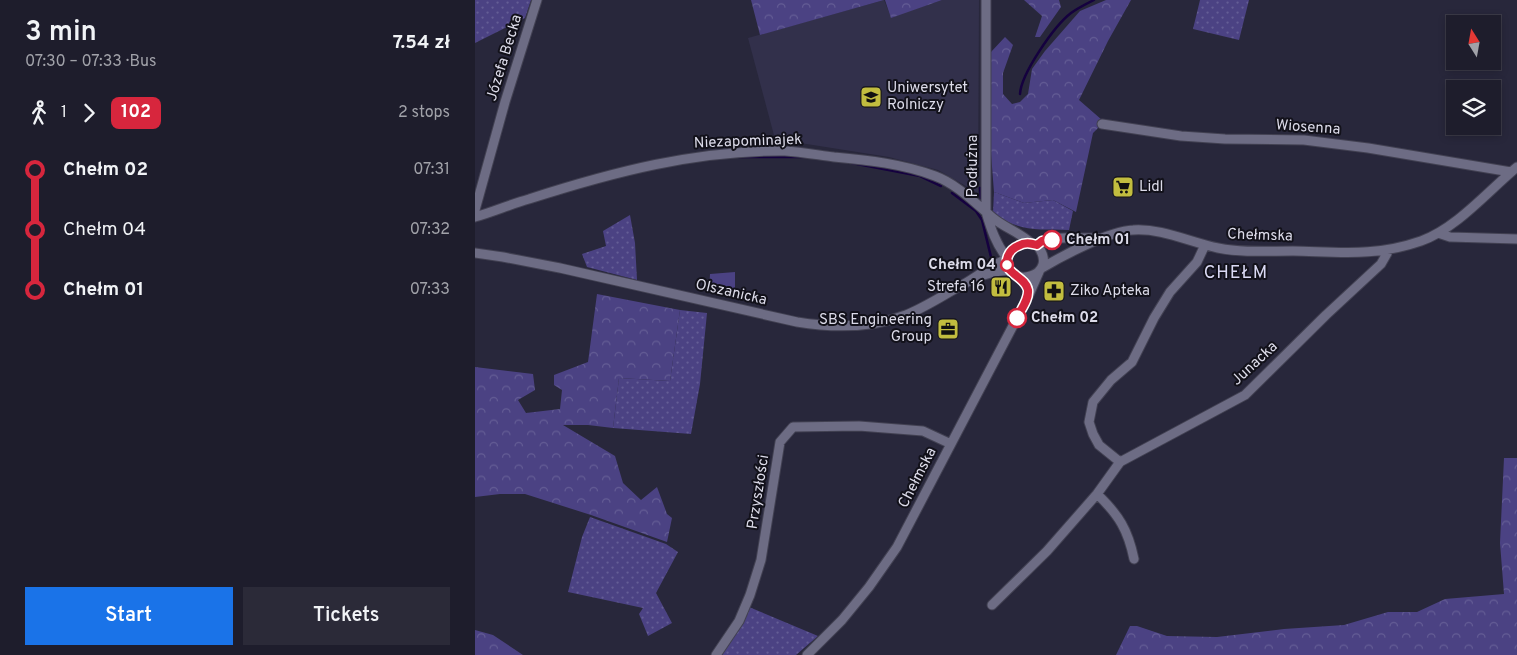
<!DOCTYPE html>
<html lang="en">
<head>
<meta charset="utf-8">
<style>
  :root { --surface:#1e1d2c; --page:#2b2a38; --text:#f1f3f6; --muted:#a1a2a9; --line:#3c3b48; --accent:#1a73e8 }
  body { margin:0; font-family:Overpass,sans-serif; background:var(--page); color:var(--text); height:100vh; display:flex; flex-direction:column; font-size:19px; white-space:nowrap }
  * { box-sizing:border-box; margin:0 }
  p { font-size:16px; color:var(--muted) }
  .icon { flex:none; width:28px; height:28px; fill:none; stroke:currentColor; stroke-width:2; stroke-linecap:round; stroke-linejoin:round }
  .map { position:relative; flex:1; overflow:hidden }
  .drawer { display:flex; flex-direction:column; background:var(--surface); width:475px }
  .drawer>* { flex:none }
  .badge { padding:0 10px; border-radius:8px; font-size:18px; line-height:32px }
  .needle { width:32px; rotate:349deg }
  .tools { position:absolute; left:971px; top:15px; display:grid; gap:10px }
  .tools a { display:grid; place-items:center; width:55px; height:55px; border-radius:0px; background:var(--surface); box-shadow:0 2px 8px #0003,0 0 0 1px var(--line); font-size:25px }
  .map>.badge { position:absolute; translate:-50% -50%; box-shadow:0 0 0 2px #fff }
  .legs { display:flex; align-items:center; gap:8px; height:55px; padding:0 25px; font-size:16px }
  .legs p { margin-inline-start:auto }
  .overview { display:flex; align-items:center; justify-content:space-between; height:85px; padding:0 25px }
  h1 { font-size:28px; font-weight:600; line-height:38px }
  .primary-button { display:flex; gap:10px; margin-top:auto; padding:10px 25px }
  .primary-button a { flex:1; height:58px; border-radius:0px; background:var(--accent); color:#fff; font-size:20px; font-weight:600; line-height:58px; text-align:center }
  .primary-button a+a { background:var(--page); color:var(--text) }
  ul { padding:0 25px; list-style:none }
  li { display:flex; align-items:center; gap:18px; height:60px; font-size:19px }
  li i { display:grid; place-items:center; width:8px; height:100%; margin:0 6px; background:currentColor }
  li i::after { content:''; width:12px; height:12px; margin:-6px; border:4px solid; border-radius:50%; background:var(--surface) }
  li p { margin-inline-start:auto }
  li:first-child i { background:linear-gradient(#0000 50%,currentColor 0) }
  li:last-child i { background:linear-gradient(currentColor 50%,#0000 0) }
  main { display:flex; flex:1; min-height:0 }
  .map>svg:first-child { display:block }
</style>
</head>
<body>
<main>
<section class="drawer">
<div class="overview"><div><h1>3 min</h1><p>07:30 – 07:33 · Bus</p></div><b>7.54 zł</b></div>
<div class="legs"><svg class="icon" aria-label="walk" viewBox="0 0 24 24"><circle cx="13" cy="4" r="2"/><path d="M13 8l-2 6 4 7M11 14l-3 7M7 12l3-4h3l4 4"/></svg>1<svg class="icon" aria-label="forward" viewBox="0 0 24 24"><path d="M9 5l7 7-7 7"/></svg><b class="badge" style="background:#d7263d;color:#fff">102</b><p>2 stops</p></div>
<ul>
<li><i style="color:#d7263d"></i><b>Chełm 02</b><p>07:31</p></li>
<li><i style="color:#d7263d"></i><span>Chełm 04</span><p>07:32</p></li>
<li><i style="color:#d7263d"></i><b>Chełm 01</b><p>07:33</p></li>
</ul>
<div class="primary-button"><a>Start</a><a>Tickets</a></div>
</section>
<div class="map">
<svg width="1042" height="655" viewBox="0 0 1042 655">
  <defs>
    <pattern id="grass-dots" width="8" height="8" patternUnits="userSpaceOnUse" patternTransform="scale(1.25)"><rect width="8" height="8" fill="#4b4283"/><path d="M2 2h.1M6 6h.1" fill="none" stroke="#645d95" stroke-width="1.8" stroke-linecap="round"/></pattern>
    <pattern id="forest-crowns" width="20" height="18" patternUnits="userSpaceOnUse" patternTransform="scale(1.25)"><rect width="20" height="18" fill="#4b4283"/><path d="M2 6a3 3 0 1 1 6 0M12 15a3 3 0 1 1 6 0" fill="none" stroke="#645d95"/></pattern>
  </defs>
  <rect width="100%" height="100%" fill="#28273b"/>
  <path fill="#32304b" d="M409,0L416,17L467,0H504L503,193L463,170L414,157L300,139L273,38Z"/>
  <path fill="url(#grass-dots)" d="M0,0H56L50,18L0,43Z
    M725,0H774L764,40L718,29Z
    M519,192L549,203L578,200L598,211L594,230C563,229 544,232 518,213Z
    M155,215L160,243L162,280L112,267L107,254L131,246L128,231Z
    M205,310L232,313L225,384L216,434L138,428L144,378L195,381Z
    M115,517L191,544L203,552L181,593L197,623L173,636L164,614L168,608L93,592L107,537Z
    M274,607L343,636L321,655H245Z"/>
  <path fill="url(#forest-crowns)" d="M276,0H409L285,35Z
    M410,0H467L416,18Z
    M549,0H584L586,7L565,37H560L567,16Z
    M631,0H656L633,41L604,100L627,120L626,128H623L618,133L601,212L578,200L549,203L519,192L516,154V52L530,37L538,45L528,73V94L537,104L545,102L553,94L557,69L570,51L605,11Z
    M122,294L205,310L195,381L144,378L138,428L113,425H88L140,456L148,483L166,500L182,487L192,514L197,518L192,542L116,515L50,494H25L0,497V367L58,374L60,390L43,400L51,413L85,409L87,390L79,385V375L113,362Z
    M1029,458H1042V655H641L655,626H662L692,636L742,637L809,629L869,625L913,612H942L970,599L1029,594L1025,543Z
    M0,630L18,635L48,655H0Z"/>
  <path fill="#4b4283" d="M260,272V294L234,289L235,274Z"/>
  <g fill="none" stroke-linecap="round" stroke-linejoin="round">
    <path stroke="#15013f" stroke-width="2.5" d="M545,94C546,74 579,26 596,13C603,8 611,4 619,0
      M264,157H331
      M377,163L445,176L466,186
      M505,188L506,198
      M477,193L501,211L507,220L516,257"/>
    <g stroke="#424152" stroke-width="11">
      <path id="minor" d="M511,0V212C516,229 521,244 532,258
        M627,124L706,136L750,139L829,140L893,148L1036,172
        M0,210L30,102L62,0
        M0,217C18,212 36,204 54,199C138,172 222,150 310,151C326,152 343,155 359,157C392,160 429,164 460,176C482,184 500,203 518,218C530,228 544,232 556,243
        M963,233L975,237L1042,239
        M550,243L562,245C587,277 531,290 532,261C532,250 541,246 550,243Z
        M562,245C578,234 604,239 622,238
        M0,253L28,257L85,268L322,322C359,328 397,328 431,315C451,307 470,294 489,284C503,276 516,265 532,259
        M567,268C587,256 634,231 658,230C687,228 714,242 743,248C768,253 793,251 818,251C865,252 900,257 946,241C982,228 1013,191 1042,167
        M509,275L519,272L534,270
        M645,462L624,445L618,434L614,422L618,402L636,380L657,362L679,318L695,292L722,262L730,245
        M622,494C644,515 653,530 659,559
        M517,605L572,551L622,494L645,462L770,395L851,315L906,264L914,250
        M241,655L264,621L275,595L286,560L305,442L318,427L384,426L448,431L476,444
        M332,655L367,620L394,587L422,547L553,297L564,272"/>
    </g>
    <use href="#minor" stroke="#6d6c84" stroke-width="9"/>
  </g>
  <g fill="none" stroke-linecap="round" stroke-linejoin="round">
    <g stroke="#fff" stroke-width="11">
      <path id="line-1" d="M542,318C546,309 554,300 553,290C550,275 526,274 533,256C535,251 538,248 543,246C550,242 555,243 562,245L567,241L577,240"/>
    </g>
    <use href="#line-1" stroke="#d7263d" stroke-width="8"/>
  </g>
  <defs>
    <g id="university-square" transform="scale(1.125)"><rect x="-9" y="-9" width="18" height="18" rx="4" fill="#c2bd3f" stroke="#12111a"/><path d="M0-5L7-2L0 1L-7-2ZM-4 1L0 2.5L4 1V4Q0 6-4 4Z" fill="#111"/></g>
    <g id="supermarket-square" transform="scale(1.125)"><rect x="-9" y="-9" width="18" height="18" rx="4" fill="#c2bd3f" stroke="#12111a"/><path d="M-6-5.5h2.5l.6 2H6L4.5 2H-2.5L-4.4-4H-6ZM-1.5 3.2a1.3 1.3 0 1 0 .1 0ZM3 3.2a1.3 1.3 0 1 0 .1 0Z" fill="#111"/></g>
    <g id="restaurant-square" transform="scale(1.125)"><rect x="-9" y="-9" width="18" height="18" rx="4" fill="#c2bd3f" stroke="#12111a"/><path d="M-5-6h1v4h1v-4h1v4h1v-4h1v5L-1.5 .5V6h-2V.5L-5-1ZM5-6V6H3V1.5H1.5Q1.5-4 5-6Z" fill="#111"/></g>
    <g id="pharmacy-square" transform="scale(1.125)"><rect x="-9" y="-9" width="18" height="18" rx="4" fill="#c2bd3f" stroke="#12111a"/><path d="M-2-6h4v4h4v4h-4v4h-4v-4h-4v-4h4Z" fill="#111"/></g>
    <g id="office-square" transform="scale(1.125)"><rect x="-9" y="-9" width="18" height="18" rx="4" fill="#c2bd3f" stroke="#12111a"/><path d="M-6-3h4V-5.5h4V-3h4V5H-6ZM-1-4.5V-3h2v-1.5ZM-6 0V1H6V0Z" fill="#111"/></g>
  </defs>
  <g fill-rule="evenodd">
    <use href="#university-square" x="396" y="97"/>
    <use href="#supermarket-square" x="648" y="187"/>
    <use href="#restaurant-square" x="526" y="287"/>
    <use href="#pharmacy-square" x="579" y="291"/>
    <use href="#office-square" x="473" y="329"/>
  </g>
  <g fill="#fff" stroke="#d7263d" stroke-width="2.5">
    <circle cx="577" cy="240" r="9"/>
    <circle cx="532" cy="265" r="6"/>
    <circle cx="542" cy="318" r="9"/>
  </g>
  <g text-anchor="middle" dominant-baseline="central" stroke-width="4" stroke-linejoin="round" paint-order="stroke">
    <g font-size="15" fill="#dcdbe9" stroke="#12111a">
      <text transform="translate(30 58) rotate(-73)">Józefa Becka</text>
      <text transform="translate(833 128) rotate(4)">Wiosenna</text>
      <text transform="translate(273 142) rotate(-2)">Niezapominajek</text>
      <text transform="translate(498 166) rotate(-90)">Podłużna</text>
      <text transform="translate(785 236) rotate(2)">Chełmska</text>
      <text transform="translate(256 293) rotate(13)">Olszanicka</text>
      <text transform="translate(780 364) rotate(-43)">Junacka</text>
      <text transform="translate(443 478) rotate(-63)">Chełmska</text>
      <text transform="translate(284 492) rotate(-81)">Przyszłości</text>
    </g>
    <g font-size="15" fill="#dcdbe9" stroke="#12111a" text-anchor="start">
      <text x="412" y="88">Uniwersytet<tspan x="412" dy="17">Rolniczy</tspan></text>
      <text x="664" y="187">Lidl</text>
      <text x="510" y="287" text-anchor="end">Strefa 16</text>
      <text x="595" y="291">Ziko Apteka</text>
      <text x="457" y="320" text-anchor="end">SBS Engineering<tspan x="457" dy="17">Group</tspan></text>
    </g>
    <g font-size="15" font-weight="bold" fill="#dcdbe9" stroke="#12111a" text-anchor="start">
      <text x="591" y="240">Chełm 01</text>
      <text x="521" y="265" text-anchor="end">Chełm 04</text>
      <text x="556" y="318">Chełm 02</text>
    </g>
    <g font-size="18" letter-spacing="1" fill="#dad9f4" stroke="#12111a">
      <text x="761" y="273">CHEŁM</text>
    </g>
  </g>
</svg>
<div class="tools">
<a><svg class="needle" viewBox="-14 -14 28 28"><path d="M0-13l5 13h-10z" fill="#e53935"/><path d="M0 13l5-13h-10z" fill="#a1a2a9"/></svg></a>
<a><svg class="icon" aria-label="layers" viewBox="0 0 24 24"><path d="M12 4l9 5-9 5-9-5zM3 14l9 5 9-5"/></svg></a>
</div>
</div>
</main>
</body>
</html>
